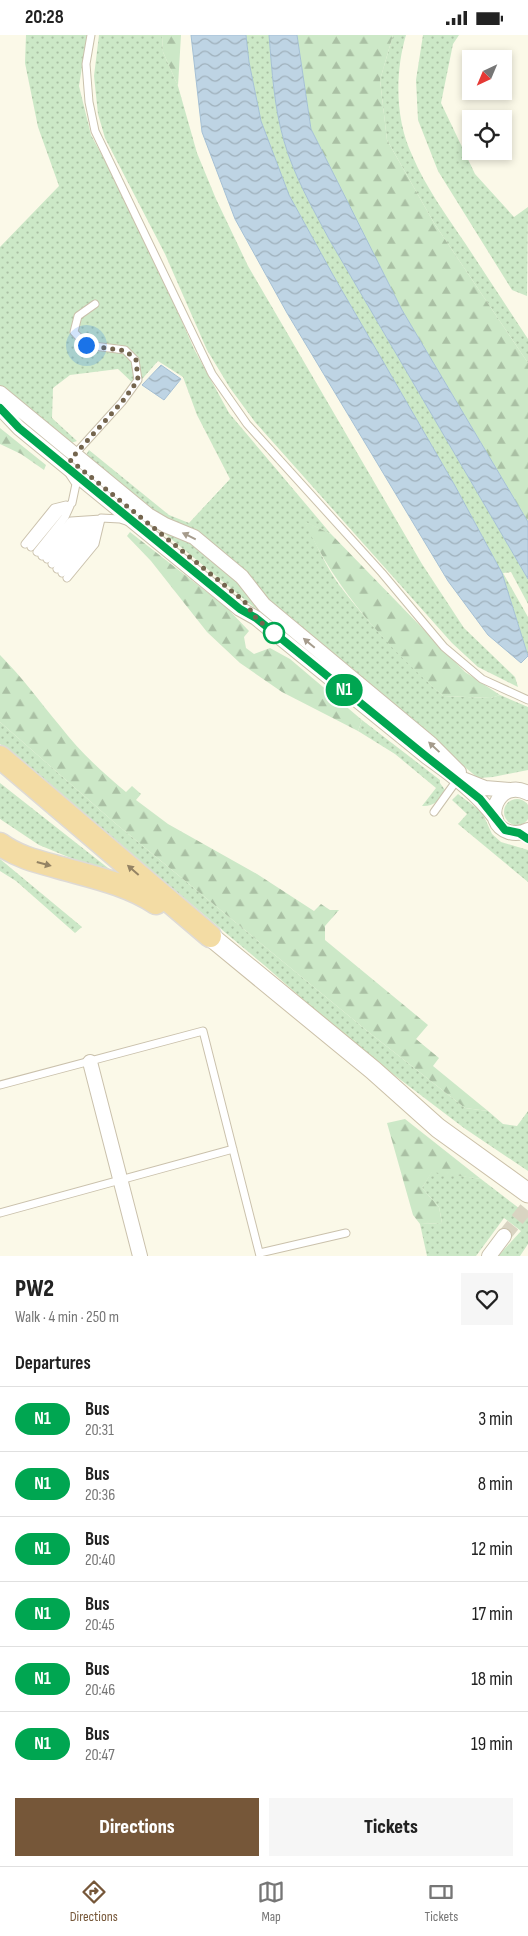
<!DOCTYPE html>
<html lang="en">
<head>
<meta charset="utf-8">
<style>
  :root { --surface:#fff; --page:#f6f6f6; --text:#222; --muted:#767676; --line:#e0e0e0; --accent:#765739 }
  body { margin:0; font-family:"Sofia Sans Condensed",sans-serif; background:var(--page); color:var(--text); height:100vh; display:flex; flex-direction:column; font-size:19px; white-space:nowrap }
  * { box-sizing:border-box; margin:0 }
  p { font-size:16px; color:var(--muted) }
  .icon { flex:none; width:28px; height:28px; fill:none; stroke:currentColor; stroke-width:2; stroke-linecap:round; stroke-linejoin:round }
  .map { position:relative; height:1221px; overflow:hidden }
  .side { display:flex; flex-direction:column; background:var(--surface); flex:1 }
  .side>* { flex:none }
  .badge { padding:0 10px; border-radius:16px; font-size:18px; line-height:32px }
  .needle { width:32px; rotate:224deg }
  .buttons { position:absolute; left:462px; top:15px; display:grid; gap:10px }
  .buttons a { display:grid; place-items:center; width:50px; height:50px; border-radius:0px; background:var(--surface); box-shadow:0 2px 8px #0003; font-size:25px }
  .you { position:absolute; width:25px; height:25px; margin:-12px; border:4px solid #fff; border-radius:50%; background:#1a73e8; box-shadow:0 0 0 8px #1a73e833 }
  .map>.badge { position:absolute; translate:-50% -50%; box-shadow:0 0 0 2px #fff }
  h2 { padding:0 15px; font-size:19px; line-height:45px }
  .round { display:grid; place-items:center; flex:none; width:52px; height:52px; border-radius:0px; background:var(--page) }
  .summary { display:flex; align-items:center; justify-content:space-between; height:85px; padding:0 15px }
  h1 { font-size:24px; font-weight:800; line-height:38px }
  .action { display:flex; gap:10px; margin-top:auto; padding:10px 15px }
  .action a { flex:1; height:58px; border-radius:0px; background:var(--accent); color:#fff; font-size:20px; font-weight:800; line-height:58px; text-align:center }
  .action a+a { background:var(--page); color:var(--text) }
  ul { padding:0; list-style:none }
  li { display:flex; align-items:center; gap:15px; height:65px; padding:0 15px; border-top:1px solid var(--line) }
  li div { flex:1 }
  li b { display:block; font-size:19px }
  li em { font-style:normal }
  li .badge { min-width:55px; font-weight:700; text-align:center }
  .status { display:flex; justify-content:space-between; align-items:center; height:35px; padding:0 25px; background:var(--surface); direction:ltr }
  .status svg { height:14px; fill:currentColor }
  .dock { display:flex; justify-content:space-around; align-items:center; height:70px; border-top:1px solid var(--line); background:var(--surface); font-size:14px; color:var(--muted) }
  .dock a { display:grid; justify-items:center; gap:2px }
  .dock .active { color:var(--accent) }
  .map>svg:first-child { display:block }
</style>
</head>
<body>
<div class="status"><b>20:28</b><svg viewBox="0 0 49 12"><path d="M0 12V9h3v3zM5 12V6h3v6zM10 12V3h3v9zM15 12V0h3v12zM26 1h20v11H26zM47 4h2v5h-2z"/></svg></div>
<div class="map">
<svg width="528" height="1221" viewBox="0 0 528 1221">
  <defs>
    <pattern id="grass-dots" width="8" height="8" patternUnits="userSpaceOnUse" patternTransform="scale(1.25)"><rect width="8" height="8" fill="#cce8c7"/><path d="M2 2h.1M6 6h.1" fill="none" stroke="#aac0a4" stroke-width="1.8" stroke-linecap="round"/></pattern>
    <pattern id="forest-firs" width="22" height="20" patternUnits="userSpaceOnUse" patternTransform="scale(1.25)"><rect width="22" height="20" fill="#cce8c7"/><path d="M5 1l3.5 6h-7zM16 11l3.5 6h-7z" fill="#aac0a4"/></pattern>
    <pattern id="water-waves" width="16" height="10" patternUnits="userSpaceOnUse" patternTransform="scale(1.25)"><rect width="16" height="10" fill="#bed4e4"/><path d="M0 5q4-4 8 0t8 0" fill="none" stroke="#9fb0bb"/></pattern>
  </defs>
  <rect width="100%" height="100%" fill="#fbf9e8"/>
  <path fill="url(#grass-dots)" d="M26,0H87L79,51L91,100L139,188L194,314L229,378L331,499L305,487C316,508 326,532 340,551C370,591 406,627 443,661L491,663L500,660L528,672V735L493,742L478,743L284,582L263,562L149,476L90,426L86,420L89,415L169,480L189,488L230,444L197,380L183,342L158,326L136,351L118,334L70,340L53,353L52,383L77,406L71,408L0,353V212L59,151L38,92L25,28Z
    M99,0H162L163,17L178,51L197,118L216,164L248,231L422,529L464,593L515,642L518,652L478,632L452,608L255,387L230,353L207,315L165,219L105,103L98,79L94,41Z
    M246,0H269C272,36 274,72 284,106C294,141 312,172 329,204L528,544V569L511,537L503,538L528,582V621L502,538L454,449L333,240L289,160L261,86L249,27Z
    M393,0H406C395,37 395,84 412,120C425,151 446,180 465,208C486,240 507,272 528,304V328L434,188L387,105L380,45Z
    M423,0H459L453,9L441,68L475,139L514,182L528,172L527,261L512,255L438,136L418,85L416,45Z
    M153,489L191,505L428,716Z
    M362,685L440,745V748L445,755C442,765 432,772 422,771L436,753L395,719L358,696Z
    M0,687L115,788L366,995L465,1073L488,1076L503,1089L517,1091L528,1076V1136L464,1093L356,1011L264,930L0,709Z
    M0,748L122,844L39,810L0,784Z
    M458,759L482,777L492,799L501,807L528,815V847L458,789L467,779L452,765Z
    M504 777a13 13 0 1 1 26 0a13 13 0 1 1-26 0Z
    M0,824L6,829L82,892L75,898L16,846L0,836Z
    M432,1136L481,1144L528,1180V1209L520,1221H498L521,1196L504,1183L476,1221H427L420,1189L442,1188L439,1172L422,1153Z"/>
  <path fill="url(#forest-firs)" d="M162,0H181L178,51L163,17Z
    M297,0H393L380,45L387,105L434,188L528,328V487L402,275L311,94Z
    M0,393L46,430L44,435L21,419L0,409Z
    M304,486L331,499L465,637L500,660L491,663L443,661C385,609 337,557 304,486Z
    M130,497L226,572L249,596L244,602L246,613L254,619L270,613L290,624L362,685L358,696L282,657L240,628L207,597L151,526L127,501Z
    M0,620C22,642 40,667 60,691C79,716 102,737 126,757L132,751L141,759L136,765L168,789L257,839L314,876L321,869L330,875H339L325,891V905L428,990L416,1004L439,1023L433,1031L488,1076L465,1073L366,995L115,788L0,687Z
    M405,1084L481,1144L432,1137L422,1153L439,1172L442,1188L420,1189L413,1180L387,1088Z"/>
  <path fill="url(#water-waves)" stroke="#a5c0d5" d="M191,0H246L249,27L261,86L289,160L333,240L454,449L502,538L528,621L521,628L488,600L448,546L287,278L235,184L202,97Z
    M269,0H297L311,94L402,275L528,487V544L329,204C312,172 294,141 284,106C274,72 272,36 269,0Z
    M161,330L181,344L164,365L142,350Z"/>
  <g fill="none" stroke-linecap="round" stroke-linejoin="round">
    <path stroke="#d9d4c2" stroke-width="14" stroke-dasharray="14 7" stroke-linecap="butt" d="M504,1201L528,1171"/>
    <g stroke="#cac1ac" stroke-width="9">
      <path id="service" d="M91,0L86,29L89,67L95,96L212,339L247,389L382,538L444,612L482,644L528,665
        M74,420L122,367L138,345L135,325L125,315L86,310L74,297L78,281L95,269
        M25,509L54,473L66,470
        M31,512L59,478L72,468L76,449L70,440
        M37,517L65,482L70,471
        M42,521L71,486L101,484
        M47,524L75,491L84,488
        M52,529L80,495L90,490
        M57,534L85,500L101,483L120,484L126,486
        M62,538L90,505L95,495
        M67,543L95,509L101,484
        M434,777L457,745
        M0,1050L203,996L260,1221
        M0,1178L233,1114
        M260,1218L346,1198"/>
    </g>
    <g stroke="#cac1ac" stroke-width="16">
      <path id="minor" d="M0,358L148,480L165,490L194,502L242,542L264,570L431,709L459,737
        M0,373L19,393L240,574L256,583L427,722C452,740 478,759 496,784
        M460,743L485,753L510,755
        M528,758C498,742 480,788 509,797C516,799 522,798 528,795
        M90,1027L140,1221
        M489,1221L504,1201"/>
    </g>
    <g stroke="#cbc0a8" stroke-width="21">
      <path id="secondary" d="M210,901L373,1035L438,1093L528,1158"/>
    </g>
    <g stroke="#dedad5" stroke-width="25">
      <path id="trunk" d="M0,722L210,901
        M0,809C16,821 35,826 54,831C88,841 126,848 156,868"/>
    </g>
    <use href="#service" stroke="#fff" stroke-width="7"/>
    <use href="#minor" stroke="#fff" stroke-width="14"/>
    <use href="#secondary" stroke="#fff" stroke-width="19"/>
    <use href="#trunk" stroke="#f3dca4" stroke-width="22"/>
  </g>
  <defs><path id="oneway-solid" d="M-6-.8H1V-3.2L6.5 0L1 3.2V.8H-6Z" transform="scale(1.25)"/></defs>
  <g fill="#a59b8c">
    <use href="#oneway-solid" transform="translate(189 501) rotate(-154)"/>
    <use href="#oneway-solid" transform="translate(309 608) rotate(-140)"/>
    <use href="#oneway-solid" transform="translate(434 712) rotate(-137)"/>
  </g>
  <g fill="#948364">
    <use href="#oneway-solid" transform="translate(44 829) rotate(15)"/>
    <use href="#oneway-solid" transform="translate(133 835) rotate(-139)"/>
  </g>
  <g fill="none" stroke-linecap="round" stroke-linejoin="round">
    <g stroke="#fff" stroke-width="11">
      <path id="line" d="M0,373L19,393L240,574L256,583L427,722L480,764L505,795L519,798L528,804"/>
    </g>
    <use href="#line" stroke="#00a651" stroke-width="8"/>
    <path stroke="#74654e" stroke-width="5" stroke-dasharray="0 9" d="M86,310L126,316L136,325L138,345L122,367L70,425L244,566L256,583L274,598"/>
  </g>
  <circle fill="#fff" stroke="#00a651" stroke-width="2.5" cx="274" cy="598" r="10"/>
</svg>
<div class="buttons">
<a><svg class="needle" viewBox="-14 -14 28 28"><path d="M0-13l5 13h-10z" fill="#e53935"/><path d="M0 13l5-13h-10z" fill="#767676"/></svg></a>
<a><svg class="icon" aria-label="locate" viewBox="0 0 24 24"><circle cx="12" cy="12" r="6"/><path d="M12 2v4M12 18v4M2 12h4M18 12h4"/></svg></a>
</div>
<div class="you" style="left:86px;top:310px"></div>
<b class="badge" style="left:344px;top:655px;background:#00a651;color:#fff">N1</b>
</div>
<section class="side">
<div class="summary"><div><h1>PW2</h1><p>Walk · 4 min · 250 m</p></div><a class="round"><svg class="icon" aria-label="heart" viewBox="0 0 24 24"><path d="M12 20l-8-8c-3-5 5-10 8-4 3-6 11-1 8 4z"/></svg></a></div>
<h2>Departures</h2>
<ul>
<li><span class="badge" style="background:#00a651;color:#fff">N1</span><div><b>Bus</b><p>20:31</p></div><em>3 min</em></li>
<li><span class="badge" style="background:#00a651;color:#fff">N1</span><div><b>Bus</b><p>20:36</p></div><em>8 min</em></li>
<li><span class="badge" style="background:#00a651;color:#fff">N1</span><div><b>Bus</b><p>20:40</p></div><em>12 min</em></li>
<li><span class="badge" style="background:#00a651;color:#fff">N1</span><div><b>Bus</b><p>20:45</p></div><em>17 min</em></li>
<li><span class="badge" style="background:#00a651;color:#fff">N1</span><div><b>Bus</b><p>20:46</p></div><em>18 min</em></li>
<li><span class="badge" style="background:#00a651;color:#fff">N1</span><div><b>Bus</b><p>20:47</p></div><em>19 min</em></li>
</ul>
<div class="action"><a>Directions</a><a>Tickets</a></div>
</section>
<nav class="dock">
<a class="active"><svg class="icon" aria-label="directions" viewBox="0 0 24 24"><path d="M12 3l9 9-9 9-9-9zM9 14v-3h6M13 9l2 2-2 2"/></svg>Directions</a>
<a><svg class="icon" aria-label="map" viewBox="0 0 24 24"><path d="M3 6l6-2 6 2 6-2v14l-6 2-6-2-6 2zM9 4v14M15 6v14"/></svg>Map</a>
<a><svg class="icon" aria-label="tickets" viewBox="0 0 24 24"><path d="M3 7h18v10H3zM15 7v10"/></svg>Tickets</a>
</nav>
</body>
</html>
